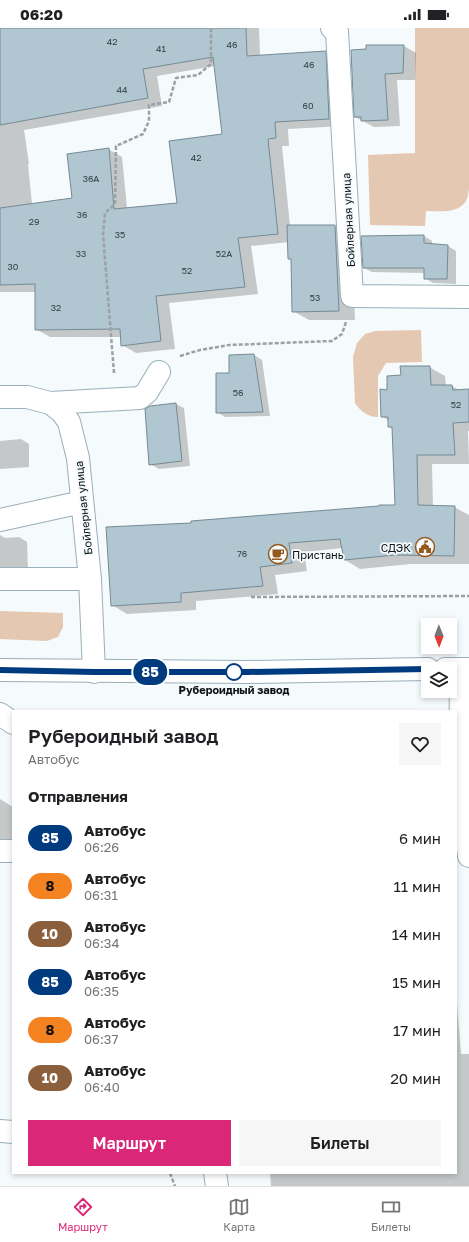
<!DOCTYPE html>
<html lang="ru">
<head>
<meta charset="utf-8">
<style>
  :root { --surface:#fff; --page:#f6f6f6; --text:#202124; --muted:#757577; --line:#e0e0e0; --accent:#db2777 }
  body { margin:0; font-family:"Golos Text",sans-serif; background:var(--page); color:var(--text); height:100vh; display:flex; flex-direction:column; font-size:15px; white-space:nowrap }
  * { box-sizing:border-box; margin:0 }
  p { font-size:13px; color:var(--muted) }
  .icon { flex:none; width:22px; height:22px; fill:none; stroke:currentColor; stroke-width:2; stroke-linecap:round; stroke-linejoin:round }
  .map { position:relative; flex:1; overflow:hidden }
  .drawer { position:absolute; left:12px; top:682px; width:445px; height:464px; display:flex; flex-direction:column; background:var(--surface); border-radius:0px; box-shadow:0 2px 6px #0003 }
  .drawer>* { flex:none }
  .badge { padding:0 8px; border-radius:13px; font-size:14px; line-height:26px }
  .needle { width:26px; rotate:179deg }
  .controls { position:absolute; left:421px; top:590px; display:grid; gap:8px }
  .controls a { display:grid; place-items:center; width:36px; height:36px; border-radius:0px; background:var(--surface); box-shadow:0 2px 6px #0003; font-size:20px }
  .map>.badge { position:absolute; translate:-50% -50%; box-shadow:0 0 0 2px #fff }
  h2 { padding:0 16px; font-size:15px; line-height:36px }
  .round { display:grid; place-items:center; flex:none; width:42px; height:42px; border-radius:0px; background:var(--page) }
  .summary { display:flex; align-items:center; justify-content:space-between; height:68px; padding:0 16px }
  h1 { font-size:19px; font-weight:600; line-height:30px }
  .action { display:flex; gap:8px; margin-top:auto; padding:8px 16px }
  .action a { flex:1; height:46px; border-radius:0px; background:var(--accent); color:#fff; font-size:16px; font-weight:600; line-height:46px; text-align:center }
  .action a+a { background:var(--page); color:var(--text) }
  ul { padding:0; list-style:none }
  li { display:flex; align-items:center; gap:12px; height:48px; padding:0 16px }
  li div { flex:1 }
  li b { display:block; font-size:15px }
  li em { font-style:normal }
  li .badge { min-width:44px; font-weight:700; text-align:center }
  .status { display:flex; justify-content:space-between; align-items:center; height:28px; padding:0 20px; background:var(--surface); direction:ltr }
  .status svg { height:11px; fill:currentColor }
  .dock { display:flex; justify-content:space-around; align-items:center; height:56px; border-top:1px solid var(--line); background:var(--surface); font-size:11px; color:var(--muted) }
  .dock a { display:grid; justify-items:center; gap:2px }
  .dock .on { color:var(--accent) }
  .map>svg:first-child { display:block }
</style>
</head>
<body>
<div class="status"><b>06:20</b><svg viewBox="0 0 49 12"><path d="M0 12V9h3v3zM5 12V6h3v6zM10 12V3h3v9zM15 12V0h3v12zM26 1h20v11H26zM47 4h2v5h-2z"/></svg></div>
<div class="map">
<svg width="469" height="1158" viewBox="0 0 469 1158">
  <rect width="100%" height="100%" fill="#f5fafc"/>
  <path fill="#e4c8b2" d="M415,0H469V161C468,165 468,170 466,173C458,186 439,183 426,183L425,198L370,197L368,127L415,125Z
    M421,302L422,334L386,335L378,348V389C368,389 360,383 355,375L353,329L357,315L365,306L375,303Z
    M0,583L63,585V599L58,609L47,613L0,611Z"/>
  <path fill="#0003" fill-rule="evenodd" d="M0,0H259L260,28L325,24L339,32L343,98L288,101L289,118H282L290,198H335L351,207L355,292H309L293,283L292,232L289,230V214L251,218L258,266L169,275L175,321L136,325L122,317V309H50L36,301V264H0ZM215,38L223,107L178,175L127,180L122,129L108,121L73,171L32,176L28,136H29L24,102L162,78L157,48Z
    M404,18L416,25L415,52H397L400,98L374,99L355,89Z
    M424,208L432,213V217L448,218L456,223V256L433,255L425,250V245L372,244L364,240L362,209Z
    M254,327L262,332L270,388L225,389L217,384L230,346Z
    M429,339L445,348L446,358H452L459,362H469V403H468L469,436H432L433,479H454L469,487V536H411L360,541L345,532L343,520L304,524L307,543L275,547L278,566L196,573V582L127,586L112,577L192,496L396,478L393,401L389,399V393L382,388L388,363L402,348Z
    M176,376L184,380L190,438L159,441L150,436Z
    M21,411L29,416V439L0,441V413Z
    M0,507L5,510L19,509L27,514L28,542L0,543Z
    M0,771L13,779V818L0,817Z
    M456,962L461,1026H469V1158H271L270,1145H456Z"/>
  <path fill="#b0c6d1" stroke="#758a94" d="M0,0H246L247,28L326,23L329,91L275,94L276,110L268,111L278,206L238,210L245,259L156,268L161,313L121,318L120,301L35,302V256L0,257V180L72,170L67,126L109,120L114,181L177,175L169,113L222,106L213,29L143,41L148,70L0,97Z
    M366,17H404L403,45L385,46L388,92L361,93V89H354L351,22L366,21Z
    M287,197H335L339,283L292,284L291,231H288Z
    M424,207V215L448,217L447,251H424V240H363L361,208Z
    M254,326L263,384L216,385V345H229V327Z
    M400,338H430L431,357H452L453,362L469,361V394L453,395L455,427H417L418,477L455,478L454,528L395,527L344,532L340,511L289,515L292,535L260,539L263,558L181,565V574L111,578L106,499L191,495V493L379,478V477H395L392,399H388V389H381L380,361L387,362V348L401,347Z
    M176,375L182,433L149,437L145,381L150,378Z"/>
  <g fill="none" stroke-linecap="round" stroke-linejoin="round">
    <g stroke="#99afb9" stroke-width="24">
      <path id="minor" d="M332,0L337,4L352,268L469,269
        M0,369H27L50,375L62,384L69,394L78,430L90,551L94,644
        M50,375L140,370L147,364L159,344
        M0,492L82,474
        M0,551H90
        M461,641L460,761L469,828
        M0,823H13
        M0,1103L13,1104
        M215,1145L217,1158"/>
    </g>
    <g stroke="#99afb9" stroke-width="24">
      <path id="highway" d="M445,641H469
        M0,642L248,644L428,641
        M0,686L13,695
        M456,705H469"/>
    </g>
    <path stroke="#9ba1a4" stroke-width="2.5" stroke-dasharray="4 2" stroke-linecap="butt" d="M180,328L200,322L229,317L332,313L342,306L346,294
      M114,345L103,206L105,185L115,176L116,118L143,106L149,93V77L169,74L176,50L198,47L211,36V0
      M251,569L469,568
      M170,1145L175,1158"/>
    <use href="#minor" stroke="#fff" stroke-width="22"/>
    <use href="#highway" stroke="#fff" stroke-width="22"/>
  </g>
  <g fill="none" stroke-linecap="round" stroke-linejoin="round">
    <g stroke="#fff" stroke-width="9">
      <path id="line" d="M0,642L94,644H248L428,641"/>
    </g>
    <use href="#line" stroke="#003b80" stroke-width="6"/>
  </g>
  <defs>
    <g id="civic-ring" transform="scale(1)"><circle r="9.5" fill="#f5fafc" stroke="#96591c" stroke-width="1.5"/><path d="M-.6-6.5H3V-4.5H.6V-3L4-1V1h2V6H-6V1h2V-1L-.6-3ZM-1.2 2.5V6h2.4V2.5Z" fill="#96591c"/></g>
    <g id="cafe-ring" transform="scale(1)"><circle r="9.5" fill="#f5fafc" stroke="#96591c" stroke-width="1.5"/><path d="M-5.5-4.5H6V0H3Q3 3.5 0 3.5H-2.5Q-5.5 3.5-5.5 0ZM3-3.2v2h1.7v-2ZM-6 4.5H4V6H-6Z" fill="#96591c"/></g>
  </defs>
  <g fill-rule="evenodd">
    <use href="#civic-ring" x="425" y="519"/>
    <use href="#cafe-ring" x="278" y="526"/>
  </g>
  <circle fill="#fff" stroke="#003b80" stroke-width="2" cx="234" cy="644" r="8"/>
  <g text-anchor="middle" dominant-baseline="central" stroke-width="3.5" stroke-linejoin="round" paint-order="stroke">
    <g font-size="9" fill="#354046">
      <text x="112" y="13">42</text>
      <text x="232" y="16">46</text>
      <text x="161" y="20">41</text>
      <text x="309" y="36">46</text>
      <text x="122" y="61">44</text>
      <text x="308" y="77">60</text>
      <text x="196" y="129">42</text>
      <text x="91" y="150">36А</text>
      <text x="82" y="186">36</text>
      <text x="34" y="193">29</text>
      <text x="120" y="206">35</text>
      <text x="81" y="225">33</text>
      <text x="224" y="225">52А</text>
      <text x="13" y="238">30</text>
      <text x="187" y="242">52</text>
      <text x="315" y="269">53</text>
      <text x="56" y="279">32</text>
      <text x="238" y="364">56</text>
      <text x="456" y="376">52</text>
      <text x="242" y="525">76</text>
    </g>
    <g font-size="11" fill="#0c1417" stroke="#f5fafc">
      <text transform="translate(348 192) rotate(-93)">Бойлерная улица</text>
      <text transform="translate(83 480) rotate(-96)">Бойлерная улица</text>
    </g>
    <g font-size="11" fill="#0c1417" stroke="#f5fafc" text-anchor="end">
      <text x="411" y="519">СДЭК</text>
      <text x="292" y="526" text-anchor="start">Пристань</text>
    </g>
    <g font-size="11" font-weight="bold" fill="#0c1417" stroke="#f5fafc">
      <text x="234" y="661">Рубероидный завод</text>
    </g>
  </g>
</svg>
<div class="controls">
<a><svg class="needle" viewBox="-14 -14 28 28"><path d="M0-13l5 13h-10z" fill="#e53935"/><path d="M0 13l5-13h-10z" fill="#757577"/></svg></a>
<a><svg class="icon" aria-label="layers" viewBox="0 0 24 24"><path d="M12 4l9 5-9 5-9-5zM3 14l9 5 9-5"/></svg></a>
</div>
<b class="badge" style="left:150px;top:644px;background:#003b80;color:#fff">85</b>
<section class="drawer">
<div class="summary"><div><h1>Рубероидный завод</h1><p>Автобус</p></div><a class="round"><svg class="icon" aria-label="heart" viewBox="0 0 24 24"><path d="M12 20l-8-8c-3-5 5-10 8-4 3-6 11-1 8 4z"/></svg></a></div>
<h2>Отправления</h2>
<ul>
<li><span class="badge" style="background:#003b80;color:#fff">85</span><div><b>Автобус</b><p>06:26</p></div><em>6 мин</em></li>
<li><span class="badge" style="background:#f58220;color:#111">8</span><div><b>Автобус</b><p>06:31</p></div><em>11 мин</em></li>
<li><span class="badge" style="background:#8b5e3c;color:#fff">10</span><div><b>Автобус</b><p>06:34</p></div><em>14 мин</em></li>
<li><span class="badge" style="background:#003b80;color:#fff">85</span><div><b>Автобус</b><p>06:35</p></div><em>15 мин</em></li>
<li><span class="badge" style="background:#f58220;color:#111">8</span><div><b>Автобус</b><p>06:37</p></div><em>17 мин</em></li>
<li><span class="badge" style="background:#8b5e3c;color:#fff">10</span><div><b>Автобус</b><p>06:40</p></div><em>20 мин</em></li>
</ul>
<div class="action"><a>Маршрут</a><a>Билеты</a></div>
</section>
</div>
<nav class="dock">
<a class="on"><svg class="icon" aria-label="directions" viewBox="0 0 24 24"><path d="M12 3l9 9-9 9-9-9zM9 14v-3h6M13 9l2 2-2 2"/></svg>Маршрут</a>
<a><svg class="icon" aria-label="map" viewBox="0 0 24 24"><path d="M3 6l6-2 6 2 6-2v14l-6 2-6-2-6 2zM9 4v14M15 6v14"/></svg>Карта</a>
<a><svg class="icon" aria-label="tickets" viewBox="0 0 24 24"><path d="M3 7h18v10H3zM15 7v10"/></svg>Билеты</a>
</nav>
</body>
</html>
